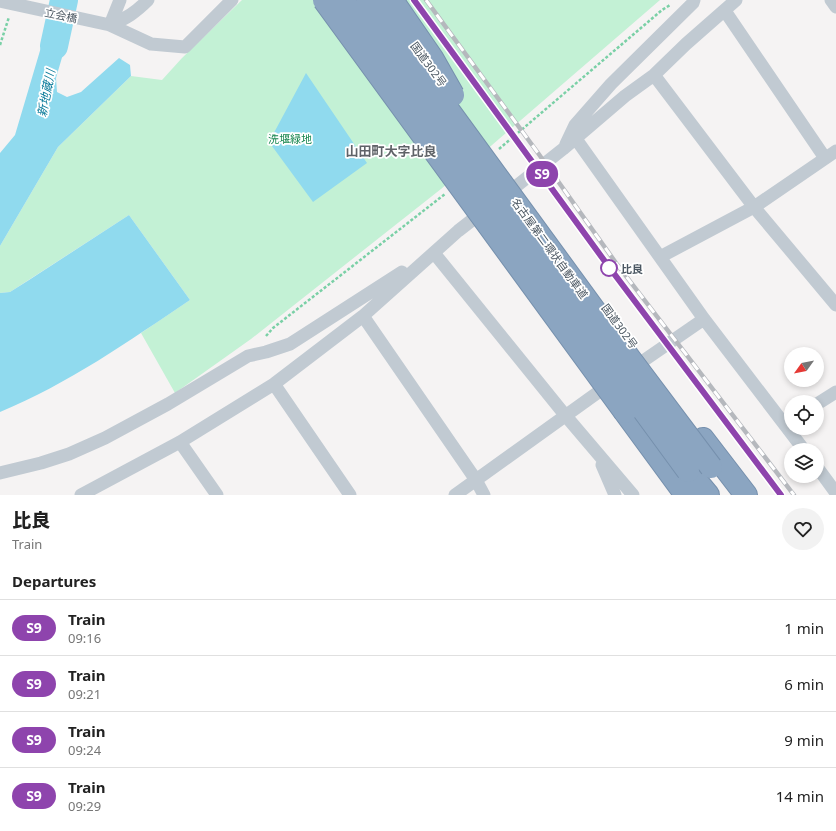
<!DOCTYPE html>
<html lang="en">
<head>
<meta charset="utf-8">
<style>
  :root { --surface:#fff; --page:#f2f2f2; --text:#222; --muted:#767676; --line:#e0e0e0 }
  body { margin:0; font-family:"Noto Sans","Noto Sans JP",sans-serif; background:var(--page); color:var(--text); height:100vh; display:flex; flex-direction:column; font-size:15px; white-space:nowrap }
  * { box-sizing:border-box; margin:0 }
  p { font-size:13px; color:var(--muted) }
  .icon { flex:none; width:22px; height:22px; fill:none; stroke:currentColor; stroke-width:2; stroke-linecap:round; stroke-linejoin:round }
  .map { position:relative; height:495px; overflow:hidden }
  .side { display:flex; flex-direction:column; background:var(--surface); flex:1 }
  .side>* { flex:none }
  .badge { padding:0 8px; border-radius:13px; font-size:14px; line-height:26px }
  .needle { width:26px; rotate:237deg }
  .buttons { position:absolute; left:784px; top:347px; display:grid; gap:8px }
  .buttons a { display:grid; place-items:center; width:40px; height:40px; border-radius:50%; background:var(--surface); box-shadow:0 2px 6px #0003; font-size:20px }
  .map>.badge { position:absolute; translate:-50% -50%; box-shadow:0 0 0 2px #fff }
  h2 { padding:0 12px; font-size:15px; line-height:36px }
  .round { display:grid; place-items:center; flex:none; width:42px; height:42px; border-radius:21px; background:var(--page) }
  .overview { display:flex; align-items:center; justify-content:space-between; height:68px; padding:0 12px }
  h1 { font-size:19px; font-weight:800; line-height:30px }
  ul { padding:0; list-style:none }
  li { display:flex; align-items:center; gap:12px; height:56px; padding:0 12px; border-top:1px solid var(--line) }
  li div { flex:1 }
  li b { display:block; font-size:15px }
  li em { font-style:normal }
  li .badge { min-width:44px; font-weight:700; text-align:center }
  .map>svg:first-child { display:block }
</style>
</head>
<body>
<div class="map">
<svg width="836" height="495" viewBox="0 0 836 495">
  <rect width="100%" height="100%" fill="#f5f3f3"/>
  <path fill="#c3f1d5" d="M242,0H660L441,189L251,339L175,393L141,333L190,300L129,215L10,292L0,293V246L58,147L131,76L162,80L182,58Z"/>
  <path fill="#90daee" d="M50,17L72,19L63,54L56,78L57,92L67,97L81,92L119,58L130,65L131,76L58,147L0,246V153L15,135Z
    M306,73L367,163L313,202L269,142Z
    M129,215L190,300C129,341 68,384 0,412V293L10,292L29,280Z"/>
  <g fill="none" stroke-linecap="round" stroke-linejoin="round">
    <path stroke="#90daee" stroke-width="28" d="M54,46L64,0"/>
    <g stroke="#7690ad" stroke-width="24">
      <path id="highway" d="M625,412L686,495
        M703,439L746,495
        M688,471L708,495"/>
    </g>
    <path stroke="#7ad0a6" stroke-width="2.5" stroke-dasharray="3 2" stroke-linecap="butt" d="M0,45L9,17
      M499,149L662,10L670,5
      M266,336L273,328L445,194"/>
    <path stroke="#c1cad2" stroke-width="13" d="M831,0L836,7
      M0,1L110,25L151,44L185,47L232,0
      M725,11L825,158
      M110,25C126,19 136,12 148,0
      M110,25L120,0
      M654,75L754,207L836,305
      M576,139L704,319L804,450
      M566,144L575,125L611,84L693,3L694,0
      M504,196L563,149L625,96L654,75L686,44L736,0
      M434,253L565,415L633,495
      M660,257L754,207L836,151
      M363,316L476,480L484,495
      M630,370L704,319
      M274,384L350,495
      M817,404L836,392
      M180,442L217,495
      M602,465L615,495
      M817,467L836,493
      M0,473L41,463L69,454L105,438L168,404L248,356L266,352L290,344L402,272
      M81,495L180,442L274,384L363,316L458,231L485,210
      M455,495L611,383"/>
    <use href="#highway" stroke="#8ba5c1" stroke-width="22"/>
    <g stroke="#b5b8bd" stroke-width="4.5">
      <path id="rail" d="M414,0L609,267L781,495
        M426,0L538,153L616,263L794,495"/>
    </g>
    <use href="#rail" stroke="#fff" stroke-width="3" stroke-dasharray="9" stroke-linecap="butt"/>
    <g stroke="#7690ad" stroke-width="24" stroke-linecap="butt">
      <path id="highway-bridge" d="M324,0L625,412
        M343,0L688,471
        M368,0L630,359L711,467
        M392,0L432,58L453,95"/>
    </g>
    <use href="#highway-bridge" stroke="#8ba5c1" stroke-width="22"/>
  </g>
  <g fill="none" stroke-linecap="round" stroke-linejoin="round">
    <g stroke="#fff" stroke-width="9">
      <path id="line" d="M414,0L609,267L781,495"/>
    </g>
    <use href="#line" stroke="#8e44ad" stroke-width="6"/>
  </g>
  <circle fill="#fff" stroke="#8e44ad" stroke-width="2" cx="609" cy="268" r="8"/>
  <g text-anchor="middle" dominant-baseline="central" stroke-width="3.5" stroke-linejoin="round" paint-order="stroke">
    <g font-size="11" fill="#4a5661" stroke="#fff">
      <text transform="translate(61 15) rotate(12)">立会橋</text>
      <text transform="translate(429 64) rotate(54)">国道302号</text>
      <text transform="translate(550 248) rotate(54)">名古屋第二環状自動車道</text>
      <text transform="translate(620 326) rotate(54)">国道302号</text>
    </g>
    <g font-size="11" fill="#17864f" stroke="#fff">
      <text x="290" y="138">洗堰緑地</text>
    </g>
    <g font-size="11" font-weight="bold" fill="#4a5661" stroke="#fff" text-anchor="start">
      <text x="621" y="268">比良</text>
    </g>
    <g font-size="12" font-style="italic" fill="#0c7c9b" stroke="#fff">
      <text transform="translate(46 93) rotate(-79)">新地蔵川</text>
    </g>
    <g font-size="13" font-weight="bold" fill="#5f6368" stroke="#fff">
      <text x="391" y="151">山田町大字比良</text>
    </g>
  </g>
</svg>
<div class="buttons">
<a><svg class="needle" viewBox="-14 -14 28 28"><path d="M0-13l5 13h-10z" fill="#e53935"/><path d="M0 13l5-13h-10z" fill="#767676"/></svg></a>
<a><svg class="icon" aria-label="locate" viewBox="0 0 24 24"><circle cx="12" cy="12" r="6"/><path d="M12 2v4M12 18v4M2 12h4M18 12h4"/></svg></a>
<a><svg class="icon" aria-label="layers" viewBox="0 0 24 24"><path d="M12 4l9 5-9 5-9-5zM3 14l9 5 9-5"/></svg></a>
</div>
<b class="badge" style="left:542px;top:174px;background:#8e44ad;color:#fff">S9</b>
</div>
<section class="side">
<div class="overview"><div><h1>比良</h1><p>Train</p></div><a class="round"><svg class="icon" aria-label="heart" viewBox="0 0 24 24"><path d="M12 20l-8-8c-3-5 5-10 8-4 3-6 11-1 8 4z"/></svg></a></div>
<h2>Departures</h2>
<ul>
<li><span class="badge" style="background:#8e44ad;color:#fff">S9</span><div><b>Train</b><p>09:16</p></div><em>1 min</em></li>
<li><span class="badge" style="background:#8e44ad;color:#fff">S9</span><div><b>Train</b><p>09:21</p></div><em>6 min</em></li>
<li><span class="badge" style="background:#8e44ad;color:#fff">S9</span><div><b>Train</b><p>09:24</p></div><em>9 min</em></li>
<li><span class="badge" style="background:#8e44ad;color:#fff">S9</span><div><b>Train</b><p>09:29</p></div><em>14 min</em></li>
</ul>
</section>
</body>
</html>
